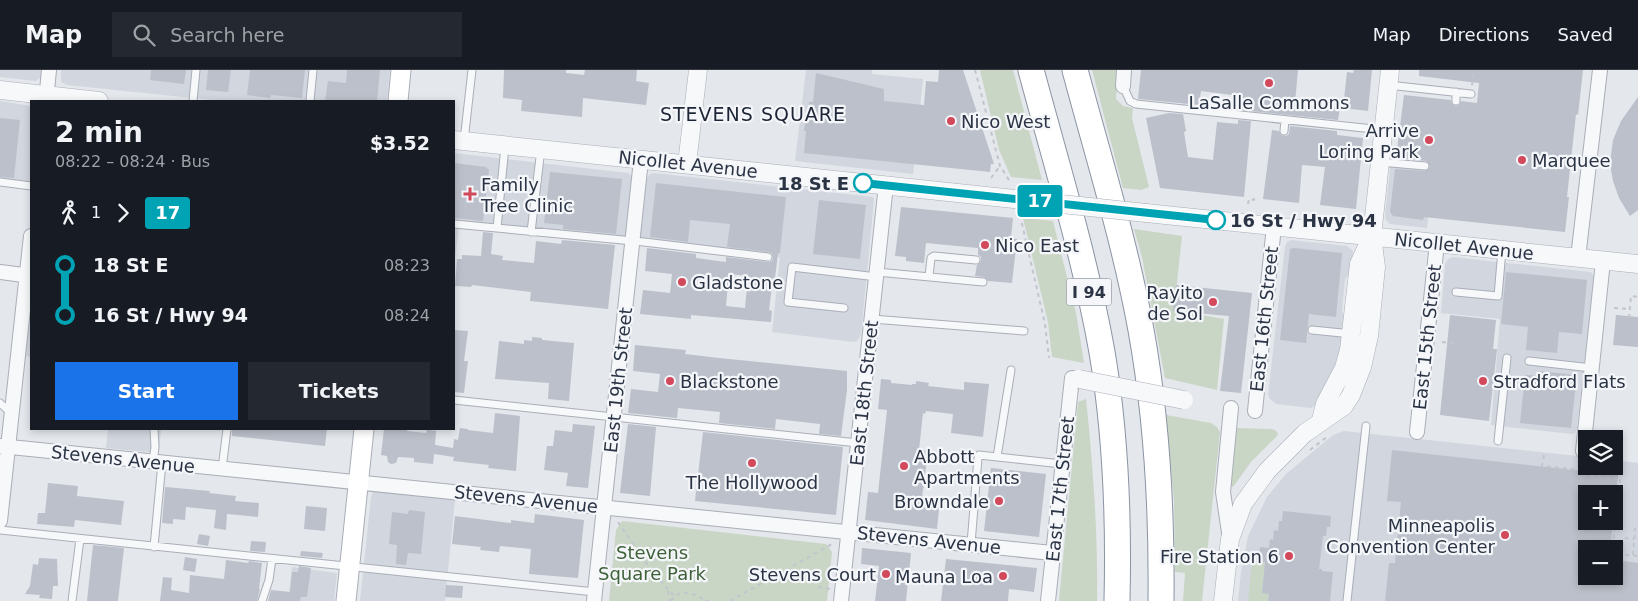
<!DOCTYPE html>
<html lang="en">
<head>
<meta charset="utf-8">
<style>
  :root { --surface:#171b24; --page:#242831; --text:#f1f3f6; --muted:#9ea1a6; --line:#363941; --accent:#1a73e8 }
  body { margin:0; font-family:"DejaVu Sans",sans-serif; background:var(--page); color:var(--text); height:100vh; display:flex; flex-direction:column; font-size:19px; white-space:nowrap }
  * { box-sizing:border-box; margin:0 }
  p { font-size:16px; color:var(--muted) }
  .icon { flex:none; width:28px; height:28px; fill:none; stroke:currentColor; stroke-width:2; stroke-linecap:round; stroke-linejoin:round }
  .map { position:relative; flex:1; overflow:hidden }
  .sheet { position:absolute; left:30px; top:30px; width:425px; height:330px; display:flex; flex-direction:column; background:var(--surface); border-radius:0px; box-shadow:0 2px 8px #0003 }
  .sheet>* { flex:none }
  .badge { padding:0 10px; border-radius:4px; font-size:18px; line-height:32px }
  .tools { position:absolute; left:1578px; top:360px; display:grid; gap:10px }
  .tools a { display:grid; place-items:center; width:45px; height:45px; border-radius:0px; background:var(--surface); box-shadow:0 2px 8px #0003; font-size:25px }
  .map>.badge { position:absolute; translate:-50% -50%; box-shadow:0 0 0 2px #fff }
  .legs { display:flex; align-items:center; gap:8px; height:55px; padding:0 25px; font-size:16px }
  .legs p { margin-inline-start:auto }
  .overview { display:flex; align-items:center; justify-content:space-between; height:85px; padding:0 25px }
  h1 { font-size:28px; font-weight:800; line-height:38px }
  .action { display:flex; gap:10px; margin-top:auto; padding:10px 25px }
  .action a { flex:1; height:58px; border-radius:0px; background:var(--accent); color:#fff; font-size:20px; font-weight:800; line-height:58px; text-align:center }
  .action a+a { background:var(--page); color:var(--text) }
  ul { padding:0 25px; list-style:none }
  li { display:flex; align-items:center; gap:18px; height:50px; font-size:19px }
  li i { display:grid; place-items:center; width:8px; height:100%; margin:0 6px; background:currentColor }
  li i::after { content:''; width:12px; height:12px; margin:-6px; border:4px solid; border-radius:50%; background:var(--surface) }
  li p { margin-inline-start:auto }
  li:first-child i { background:linear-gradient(#0000 50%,currentColor 0) }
  li:last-child i { background:linear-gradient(currentColor 50%,#0000 0) }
  header { display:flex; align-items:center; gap:30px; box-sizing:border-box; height:70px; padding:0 25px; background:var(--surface); border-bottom:1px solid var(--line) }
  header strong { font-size:24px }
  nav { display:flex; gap:28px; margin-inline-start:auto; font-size:18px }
  .search { width:350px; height:45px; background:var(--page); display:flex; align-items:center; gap:12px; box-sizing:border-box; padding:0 18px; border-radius:0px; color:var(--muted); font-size:19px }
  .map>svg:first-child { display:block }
</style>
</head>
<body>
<header>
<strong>Map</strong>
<div class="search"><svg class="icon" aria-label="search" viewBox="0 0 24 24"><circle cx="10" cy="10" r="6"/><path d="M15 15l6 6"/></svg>Search here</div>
<nav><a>Map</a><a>Directions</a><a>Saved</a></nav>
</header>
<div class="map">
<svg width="1638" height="531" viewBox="0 0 1638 531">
  <rect width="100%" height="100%" fill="#e4e7ec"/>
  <path fill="#d2d6de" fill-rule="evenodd" d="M0,0H44L41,7L36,11L0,7Z
    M61,0H390L387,31H222L67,15L61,12Z
    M806,0H872V4L923,9L913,104L795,91Z
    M0,31L31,36L30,116L0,113Z
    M454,83L628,103L632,106L633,110L625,172L459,156L454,196Z
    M1391,89L1434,94L1427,158L1390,154L1386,150L1385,145Z
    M654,103L873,127L874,130L861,265L857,271L854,272L772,262L780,187L639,171L646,109L650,104Z
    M1291,170L1347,176L1353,181L1352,199L1345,210L1342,241L1347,254L1338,294L1317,334L1311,338L1276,334L1270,329L1268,325L1285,176L1287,172Z
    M1453,187L1591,202L1594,207L1577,358L1575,363L1572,364L1491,355L1500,249L1441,243L1445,194L1448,189Z
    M31,237V287L26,286Z
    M108,359H161L159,383L106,378Z
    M1344,361L1586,387V396H1614V390L1638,393V531H1238L1241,502L1248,466L1267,427L1286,404L1333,365ZM1586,424H1614V451H1586ZM1586,479H1614V506H1586Z
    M378,420L455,430L445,531H360L371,427L373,422Z
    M292,497L337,503L334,531H288Z"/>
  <path fill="#c9d6c5" d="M980,0H1013L1042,110L1011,107L999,80Z
    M1092,0H1118L1116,29L1123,36L1133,38L1132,48L1149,117L1141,120L1123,118Z
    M1023,148L1053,151L1076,243L1084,293L1052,287L1048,252Z
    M1134,159L1182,166L1174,240L1224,249L1217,320L1165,308L1142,187Z
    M1086,329C1093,396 1098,463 1097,531H1059L1078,332Z
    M1166,345L1211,353L1217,357L1220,362L1202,531H1183L1185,503L1175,502L1174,431Z
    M1236,358L1271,359L1275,360L1278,363L1277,366L1251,392L1233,417L1230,415Z
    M622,451L826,474L832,482L827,531H609L616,460Z
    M1252,491L1265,492L1262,523L1269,524L1268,531H1248Z"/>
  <path fill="#bbc0ca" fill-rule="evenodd" d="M151,0H186L184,14L150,10Z
    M208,0H231L228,22L206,20Z
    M250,0H305L302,28L271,25L270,28L247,25Z
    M347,0H380L377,31H325L328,11L346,13Z
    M504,0H566V3L584,5L585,0H637L636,11L649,13L646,35L583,28L582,47L521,41L522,30L503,28Z
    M939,0H963L994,94H991L990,102L804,83L806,61H804L805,52H807L809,32H813L816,3L884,19V31L924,35L926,11L938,12Z
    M1141,0H1298L1295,33L1340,38L1338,50L1239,40L1240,26L1201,21L1199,35L1138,29Z
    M1354,0H1372L1368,41L1343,38L1347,2L1353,3Z
    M1419,0H1583L1578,45L1576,44L1567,127H1569L1565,162L1424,147L1423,150L1393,146L1390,142L1395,99L1425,101L1429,99L1430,96L1426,91L1396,88L1404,25L1451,30L1452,34L1456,36L1459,35L1461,31L1477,33L1479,13L1419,6Z
    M1638,27V140L1630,146L1619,128L1613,111L1610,93L1613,70L1621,51Z
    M1169,43L1183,44L1186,61L1184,62L1188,87L1213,90L1217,52L1238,54V50L1251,51L1244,127L1160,118L1146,48Z
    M0,48L20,50L14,108L0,107Z
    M1290,56L1337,61V65L1363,68L1356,139L1320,135L1325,97L1302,95L1299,133L1263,129L1272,60L1279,61L1281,65L1286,66L1289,64Z
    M454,93L486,97L489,100L483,151L454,148Z
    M550,102L622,109L616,164L563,159V155L544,153Z
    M656,113L786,127L780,183H778L775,208H773L769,240L772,241L771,252L691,245V249L640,244L643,220L670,223L672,204L645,201L647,178L696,184V188L726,192V187L768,192L772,191L773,187L772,183L769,182L727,177L730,154L690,150L688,172L650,167ZM729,204L748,206L745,238L726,236Z
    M819,130L866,135L860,189L813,184Z
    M901,137L1013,148L1011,168L1017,169L1012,213L988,211L984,207L975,206L977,195L981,191V187L978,185V178L926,173L924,193L906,191V187L895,186Z
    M483,162L493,163L491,184L503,186L502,190L534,193L536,171L561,174L562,170L615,175L608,239L530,231L531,222L472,215L471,217L455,216L457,189H462V185L481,186Z
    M1294,178L1342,183L1336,247L1309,244L1306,273L1280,270L1290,179Z
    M1506,202L1587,210L1582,264L1559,262L1557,283L1526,280L1528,257L1501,254Z
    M1176,215L1252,223L1241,323L1220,321L1229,246L1173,241Z
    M1450,245L1496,250L1493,279H1497L1489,351L1440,345Z
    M1616,245L1638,247V277L1613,275Z
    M454,260L468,261L464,291H468L464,323L454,322Z
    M532,267L542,268V270L574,273L569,331L548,329L549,313L495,309L499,271L524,274V270L532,271Z
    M635,275L686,280L685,284L719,288L847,301V320L841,366L819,364L820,354L776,349L775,359L719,353L720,342L678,338L677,348L628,343L631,319L658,322L660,304L633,301Z
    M1540,301L1577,305L1571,358L1520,353L1525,305L1539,306Z
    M881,309L891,310V313L912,315V314H916V311L929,313L928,316L964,320V312L989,314L983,367L951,363L953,344L926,341L925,344L923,343L919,380L928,381L922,428L940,430L937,459L865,450L868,422L878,423L887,340L878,339Z
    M495,343L520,346L516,401L488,398L489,395L453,391L454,387L434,384L433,394L414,392V388L398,387L396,393L391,394L388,392L387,386L381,385L384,359H407V361L426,363L427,360L436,361L435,375L453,378L454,369L458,370L460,358L468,359V360L493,363Z
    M573,354L595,356L588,418L566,416L568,403L544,400L547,376H553L555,360L572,362Z
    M628,354L656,357L650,426L620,423Z
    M232,359H327L325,376L232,366Z
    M703,362L843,377L836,445L695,431Z
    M1392,380L1618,405L1616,424H1586V451H1613L1610,479H1586V506H1614V490L1638,493V531H1385L1389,493H1395L1401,432L1387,431Z
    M991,398L1046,404L1039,467L984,461Z
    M48,413L78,416L77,426L124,431L121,455L75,450L74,457L37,454L38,443H45Z
    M165,417L210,421L209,423L236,426L235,431L259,433L258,447L227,444L226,460L214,458L216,440L186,437L185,450L173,449V454L162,453Z
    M306,436L327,438L325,461L304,459Z
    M409,440L425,442L421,484L408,483L406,495L396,494L397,475L389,474L392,442L408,444Z
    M1283,441L1331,446L1330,457H1327L1326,466H1323L1319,499H1322V501L1333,502L1330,531H1268L1269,524L1262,523L1265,492L1259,491L1260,477L1269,478L1270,469L1273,470L1274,460L1278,461L1279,451H1282Z
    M535,444L584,450L578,508L529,504L531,479L500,476L499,482L480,480L481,477L452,474L455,446L511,453V450L534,453Z
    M199,464L210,466L208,476L197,474Z
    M251,471L266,472L265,482L250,481Z
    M93,475L124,478L118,531H87Z
    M862,478L911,483L906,531H875L879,496L861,494Z
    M301,481L323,483L322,488L300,486Z
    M185,487L197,489L195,502L183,500Z
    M39,488L57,489L58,516H53L52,529L39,528L40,525L25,524L30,516L33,494L38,495Z
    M946,489L1037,498L1034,522L1009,519L1008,531H941Z
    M226,490L248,493L249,491L262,493L259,519H260L257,531H160L163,507L172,508L171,520L189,523L190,505L224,509Z
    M299,496L311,498L307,527H301L300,531H268L271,520L290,522L292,502H298Z
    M446,515L463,516L462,528L445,527Z"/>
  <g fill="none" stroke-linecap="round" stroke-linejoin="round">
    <g stroke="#a9aeb7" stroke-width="9">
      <path id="service" d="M1388,15L1471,24
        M1123,16L1130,31L1136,34L1383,60
        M193,31L196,0
        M310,31L313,0
        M1456,31V22
        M1284,61L1285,50
        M464,71L472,0
        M1380,92L1425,96
        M0,112L31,116
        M454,154L644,172L768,187
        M497,158L505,76
        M531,162L541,79
        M877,202L983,212
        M929,206L931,188L934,186L976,190
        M1456,222L1498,226L1502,180
        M844,238L788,232L792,197L877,207
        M872,249L1024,261
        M1312,260L1352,264
        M1529,291L1592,298
        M454,330L858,373
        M0,333L11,343
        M1498,371L1507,288
        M997,387L1011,300
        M153,392L155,377L154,359
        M222,399L227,359
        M0,460L595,522
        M971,474L978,388L979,385L1062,394
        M154,477L162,393
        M72,531L80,469
        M262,531L269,510L272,489
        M1347,531L1366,356"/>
    </g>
    <g stroke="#a9aeb7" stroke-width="16">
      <path id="minor" d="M1123,16L1124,0
        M46,31L49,0
        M1578,188L1600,0
        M0,202L31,206
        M1255,341L1274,156
        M1417,362L1437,173
        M0,376L1052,483
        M1583,381L1603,191
        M0,451L31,166
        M1230,469L1223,422L1231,338
        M594,531L641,90
        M841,531L886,115
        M1048,531L1072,308"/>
    </g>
    <g stroke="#a9aeb7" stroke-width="19">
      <path id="tertiary" d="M0,20L99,31
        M454,70L1024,130
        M687,94L698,0
        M1146,143L1638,194
        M1321,350L1325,334L1344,298L1349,280L1359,194L1372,166
        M1223,531L1230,469L1243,434L1267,401L1305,363L1344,336L1351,325L1362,297L1369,266L1376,197L1372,166L1390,0"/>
    </g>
    <g stroke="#a9aeb7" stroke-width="21">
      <path id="secondary" d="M398,31L401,0
        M346,531L364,359"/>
    </g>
    <g stroke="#8b94a3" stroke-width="27">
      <path id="motorway" d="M1031,0C1056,93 1085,187 1102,282C1116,365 1119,448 1117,531
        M1075,0C1098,86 1125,172 1141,260C1157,349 1162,441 1161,531"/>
    </g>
    <path stroke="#c2c5cb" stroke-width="2" stroke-dasharray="4 4" stroke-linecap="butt" d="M975,0L1000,96L1009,110
      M1472,15L1474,0
      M991,108L1000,96
      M1248,134L1249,129L1254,130V125
      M1020,145L1045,254L1049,288
      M1614,238L1630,239
      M1629,248L1631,226L1638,227
      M1442,272L1457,274
      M1310,380L1328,366
      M1544,385L1542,396L1581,400V405L1620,409
      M1622,393L1613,473L1619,474L1618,484L1638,486
      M618,452L651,500L674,526
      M1622,484L1623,471L1626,468L1634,469
      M1633,485L1635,458
      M818,517L830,519
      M668,521L670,531
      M671,531C678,518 696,523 706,531
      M705,531H713
      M730,531L832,474"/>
    <use href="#service" stroke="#f7f8fa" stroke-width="7"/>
    <use href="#minor" stroke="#f7f8fa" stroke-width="14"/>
    <use href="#tertiary" stroke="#f7f8fa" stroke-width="18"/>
    <use href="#secondary" stroke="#fff" stroke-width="19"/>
    <use href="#motorway" stroke="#fff" stroke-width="25"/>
    <g stroke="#a9aeb7" stroke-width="19" stroke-linecap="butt">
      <path id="tertiary-bridge" d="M1024,130L1146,143
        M1079,309L1184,330"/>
    </g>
    <use href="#tertiary-bridge" stroke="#f7f8fa" stroke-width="18"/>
  </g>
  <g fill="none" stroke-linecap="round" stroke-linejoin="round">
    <g stroke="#fff" stroke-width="11">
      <path id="line-1" d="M863,113L1216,150"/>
    </g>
    <use href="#line-1" stroke="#00a3b4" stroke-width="8"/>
  </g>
  <g fill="#d1495b" stroke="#f4f6f9" stroke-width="2">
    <circle cx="1269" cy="13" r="5"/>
    <circle cx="951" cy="51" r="5"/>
    <circle cx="1429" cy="70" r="5"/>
    <circle cx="1522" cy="90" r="5"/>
    <path d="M467.5 116.5h5v5h5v5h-5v5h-5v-5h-5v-5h5z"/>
    <circle cx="985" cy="175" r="5"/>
    <circle cx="682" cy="212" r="5"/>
    <circle cx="1213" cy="232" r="5"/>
    <circle cx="670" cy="311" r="5"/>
    <circle cx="1483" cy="311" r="5"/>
    <circle cx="752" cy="393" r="5"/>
    <circle cx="904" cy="396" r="5"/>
    <circle cx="999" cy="431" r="5"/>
    <circle cx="1505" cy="465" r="5"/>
    <circle cx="1289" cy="486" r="5"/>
    <circle cx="886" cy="504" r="5"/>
    <circle cx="1003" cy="506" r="5"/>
  </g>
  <g fill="#fff" stroke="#00a3b4" stroke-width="2.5">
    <circle cx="863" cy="113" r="9"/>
    <circle cx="1216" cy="150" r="9"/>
  </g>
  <g text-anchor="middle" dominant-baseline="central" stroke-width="4.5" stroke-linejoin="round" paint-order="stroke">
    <rect fill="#f4f6f9" stroke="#676e7b" stroke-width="1" x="1066.5" y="208.5" width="45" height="27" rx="4"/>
    <g font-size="16" font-weight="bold" fill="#2b3445">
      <text x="1089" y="222">I 94</text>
    </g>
    <g font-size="18" fill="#2b3445" stroke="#f4f6f9" text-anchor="start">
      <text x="1269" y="32" text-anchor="middle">LaSalle Commons</text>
      <text x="961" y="51">Nico West</text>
      <text x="1419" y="60" text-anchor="end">Arrive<tspan x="1419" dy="21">Loring Park</tspan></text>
      <text x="1532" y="90">Marquee</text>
      <text x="481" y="114">Family<tspan x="481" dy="21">Tree Clinic</tspan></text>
      <text x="995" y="175">Nico East</text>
      <text x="692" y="212">Gladstone</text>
      <text x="1203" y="222" text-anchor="end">Rayito<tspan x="1203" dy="21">de Sol</tspan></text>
      <text x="680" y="311">Blackstone</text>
      <text x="1493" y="311">Stradford Flats</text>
      <text x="914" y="386">Abbott<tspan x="914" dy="21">Apartments</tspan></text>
      <text x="752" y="412" text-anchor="middle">The Hollywood</text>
      <text x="989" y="431" text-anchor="end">Browndale</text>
      <text x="1495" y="455" text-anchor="end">Minneapolis<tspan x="1495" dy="21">Convention Center</tspan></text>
      <text x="1279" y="486" text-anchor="end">Fire Station 6</text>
      <text x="876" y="504" text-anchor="end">Stevens Court</text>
      <text x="993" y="506" text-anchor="end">Mauna Loa</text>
    </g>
    <g font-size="18" fill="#2b3445" stroke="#f4f6f9">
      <text transform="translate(688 94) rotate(6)">Nicollet Avenue</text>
      <text transform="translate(1464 176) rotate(6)">Nicollet Avenue</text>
      <text transform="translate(1264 249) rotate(-84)">East 16th Street</text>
      <text transform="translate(1427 267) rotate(-84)">East 15th Street</text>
      <text transform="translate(618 310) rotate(-84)">East 19th Street</text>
      <text transform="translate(864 323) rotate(-84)">East 18th Street</text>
      <text transform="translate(123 389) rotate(6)">Stevens Avenue</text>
      <text transform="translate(1060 419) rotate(-84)">East 17th Street</text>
      <text transform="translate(526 429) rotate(6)">Stevens Avenue</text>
      <text transform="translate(929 470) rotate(6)">Stevens Avenue</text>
    </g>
    <g font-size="18" font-weight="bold" fill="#2b3445" stroke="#f4f6f9" text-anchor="end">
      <text x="849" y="113">18 St E</text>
      <text x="1230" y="150" text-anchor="start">16 St / Hwy 94</text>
    </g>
    <g font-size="18" fill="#3f6138" stroke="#f4f6f9">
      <text x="652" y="482">Stevens<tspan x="652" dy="21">Square Park</tspan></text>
    </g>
    <g font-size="19" letter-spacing="1" fill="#1d2536" stroke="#f4f6f9">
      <text x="753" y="44">STEVENS SQUARE</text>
    </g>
  </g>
</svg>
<div class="tools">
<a><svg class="icon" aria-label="layers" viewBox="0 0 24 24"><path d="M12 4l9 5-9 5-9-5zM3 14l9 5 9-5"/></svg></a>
<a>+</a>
<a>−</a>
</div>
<b class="badge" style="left:1040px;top:131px;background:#00a3b4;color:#fff">17</b>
<section class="sheet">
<div class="overview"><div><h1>2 min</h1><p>08:22 – 08:24 · Bus</p></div><b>$3.52</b></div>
<div class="legs"><svg class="icon" aria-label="walk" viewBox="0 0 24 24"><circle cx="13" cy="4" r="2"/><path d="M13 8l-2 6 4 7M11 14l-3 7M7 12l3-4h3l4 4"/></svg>1<svg class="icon" aria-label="forward" viewBox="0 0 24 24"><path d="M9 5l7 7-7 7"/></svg><b class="badge" style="background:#00a3b4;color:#fff">17</b></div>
<ul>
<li><i style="color:#00a3b4"></i><b>18 St E</b><p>08:23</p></li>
<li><i style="color:#00a3b4"></i><b>16 St / Hwy 94</b><p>08:24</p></li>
</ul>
<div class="action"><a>Start</a><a>Tickets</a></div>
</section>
</div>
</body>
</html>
